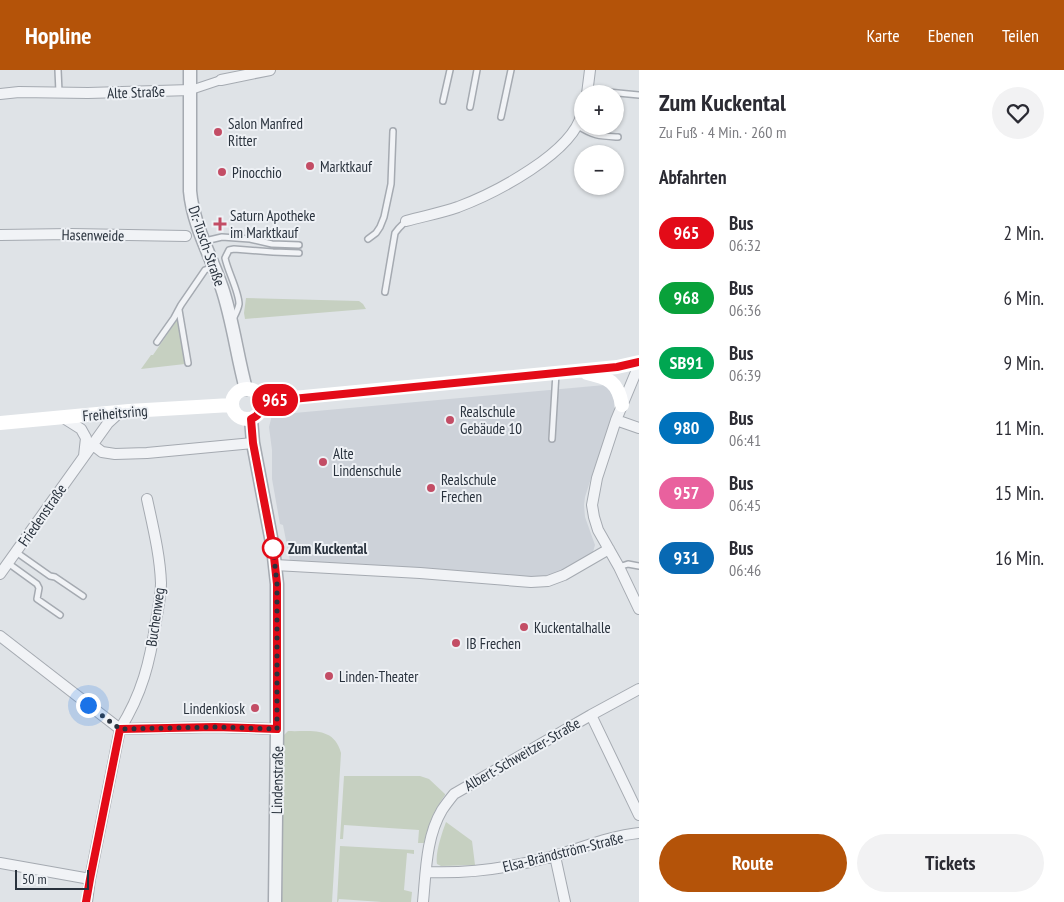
<!DOCTYPE html>
<html lang="de">
<head>
<meta charset="utf-8">
<style>
  :root { --surface:#fff; --page:#f2f2f3; --text:#2b2b33; --muted:#7c7c81; --accent:#b45309 }
  body { margin:0; font-family:"PT Sans Narrow",sans-serif; background:var(--page); color:var(--text); height:100vh; display:flex; flex-direction:column; font-size:19px; white-space:nowrap }
  * { box-sizing:border-box; margin:0 }
  p { font-size:16px; color:var(--muted) }
  .icon { flex:none; width:28px; height:28px; fill:none; stroke:currentColor; stroke-width:2; stroke-linecap:round; stroke-linejoin:round }
  .map { position:relative; flex:1; overflow:hidden }
  .sheet { display:flex; flex-direction:column; background:var(--surface); width:425px }
  .sheet>* { flex:none }
  .badge { padding:0 10px; border-radius:16px; font-size:18px; line-height:32px }
  .buttons { position:absolute; left:574px; top:15px; display:grid; gap:10px }
  .buttons a { display:grid; place-items:center; width:50px; height:50px; border-radius:50%; background:var(--surface); box-shadow:0 1px 4px #0004; font-size:25px }
  .scale { position:absolute; left:15px; bottom:12px; width:74px; box-sizing:border-box; padding-left:5px; border:2px solid #29323d; border-top:0; font-size:14px; line-height:18px; white-space:nowrap; color:#29323d; -webkit-text-stroke:4px #eef1f5; paint-order:stroke }
  .you { position:absolute; width:25px; height:25px; margin:-12px; border:4px solid #fff; border-radius:50%; background:#1a73e8; box-shadow:0 0 0 8px #1a73e833 }
  .map>.badge { position:absolute; translate:-50% -50%; box-shadow:0 0 0 2px #fff }
  h2 { padding:0 20px; font-size:19px; line-height:45px }
  .round { display:grid; place-items:center; flex:none; width:52px; height:52px; border-radius:26px; background:var(--page) }
  .overview { display:flex; align-items:center; justify-content:space-between; height:85px; padding:0 20px }
  h1 { font-size:24px; font-weight:700; line-height:38px }
  .button { display:flex; gap:10px; margin-top:auto; padding:10px 20px }
  .button a { flex:1; height:58px; border-radius:30px; background:var(--accent); color:#fff; font-size:20px; font-weight:700; line-height:58px; text-align:center }
  .button a+a { background:var(--page); color:var(--text) }
  ul { padding:0; list-style:none }
  li { display:flex; align-items:center; gap:15px; height:65px; padding:0 20px }
  li div { flex:1 }
  li b { display:block; font-size:19px }
  li em { font-style:normal }
  li .badge { min-width:55px; font-weight:700; text-align:center }
  header { display:flex; align-items:center; gap:30px; box-sizing:border-box; height:70px; padding:0 25px; background:var(--accent); color:#fff }
  header strong { font-size:24px }
  nav { display:flex; gap:28px; margin-inline-start:auto; font-size:18px }
  main { display:flex; flex:1; min-height:0 }
  .map>svg:first-child { display:block }
</style>
</head>
<body>
<header>
<strong>Hopline</strong>
<nav><a>Karte</a><a>Ebenen</a><a>Teilen</a></nav>
</header>
<main>
<div class="map">
<svg width="639" height="832" viewBox="0 0 639 832">
  <rect width="100%" height="100%" fill="#dfe3e7"/>
  <path fill="#cdd2d9" d="M605,315L611,321L614,330V341L594,399L585,427L584,435L585,447L595,475L593,482L590,484L560,502L538,508L290,491L283,455L280,454L272,409V380L269,357L272,345Z"/>
  <path fill="#c6d0c1" d="M246,228L359,231L363,234L366,239L245,249L244,243Z
    M177,250L178,251L185,294L141,299L151,285H153Z
    M288,661C310,662 334,656 341,683L332,832H282L284,665Z
    M344,706H420L429,709L445,724V725C434,740 428,755 424,773H418L419,760L344,755L343,769H340Z
    M446,752L472,771L475,795L441,796L437,794C435,783 442,763 446,752Z
    M340,776L414,780V784L407,783L404,820L412,822L411,832H382L339,829L338,832H337Z"/>
  <g fill="none" stroke-linecap="round" stroke-linejoin="round">
    <g stroke="#a5aab1" stroke-width="8">
      <path id="service" d="M58,0L59,22
        M587,20L639,25
        M443,31L450,0
        M470,37L477,0
        M615,42L620,43
        M501,47L511,0
        M578,56C593,66 600,66 618,67
        M368,169L376,163L380,157L384,147L391,114L393,61
        M205,171L222,167L250,169L272,174L299,175
        M385,222L395,163L399,158L406,151
        M179,240L188,293
        M233,249C235,245 238,240 239,234C239,222 228,202 225,188L229,180L234,179L273,182L299,183
        M157,272L174,248L181,235L205,200L213,197
        M552,369L556,303
        M16,482L50,506L55,507L83,526
        M8,493L37,514L39,518L37,529L60,545
        M619,497L628,494L639,496"/>
    </g>
    <g stroke="#a5aab1" stroke-width="10">
      <path id="pedestrian" d="M191,20L221,10"/>
    </g>
    <g stroke="#a5aab1" stroke-width="12">
      <path id="minor" d="M221,10L270,0
        M0,24L19,22L88,23L191,20
        M587,24L590,0
        M406,151C424,146 441,143 458,137C495,123 573,83 582,43
        M0,165L71,164L186,166
        M639,295L616,350L597,408L592,435L594,447L598,460L619,497L639,539
        M62,347L81,359L86,368L84,386
        M616,350L639,358
        M93,375L102,382L115,384L147,383L253,373
        M275,495L420,503L531,512L548,511L564,505L609,479
        M0,504L108,353L120,342
        M0,566L120,659L215,657L277,659
        M591,645L639,745
        M555,786L565,832
        M0,793L90,809
        M426,802C471,804 511,798 554,786C582,778 610,766 639,763
        M87,832L90,809L120,659C142,624 150,592 156,551C158,538 161,526 161,513C160,485 153,457 147,429
        M423,832C426,801 426,767 442,740C446,734 450,729 454,724L591,645L639,619"/>
    </g>
    <g stroke="#a5aab1" stroke-width="15">
      <path id="tertiary" d="M190,0V121C193,155 211,186 222,218C233,251 237,286 246,319
        M251,349L253,373L273,478L277,514V659L275,832"/>
    </g>
    <use href="#service" stroke="#f1f3f6" stroke-width="5"/>
    <use href="#pedestrian" stroke="#f1f3f6" stroke-width="8"/>
    <use href="#minor" stroke="#f1f3f6" stroke-width="10"/>
    <use href="#tertiary" stroke="#f1f3f6" stroke-width="12"/>
    <path stroke="#fff" stroke-width="14" d="M587,303C609,308 618,312 622,335
      M232 334a15 15 0 1 1 30 0a15 15 0 1 1-30 0Z
      M262,331L576,301L617,297L639,292
      M0,353L129,341L231,335"/>
  </g>
  <g fill="none" stroke-linecap="round" stroke-linejoin="round">
    <g stroke="#fff" stroke-width="11">
      <path id="line" d="M86,832L90,809L120,659L215,657L277,659V514L273,478L253,373L251,349C259,346 262,340 262,332L576,301L617,297L639,292"/>
    </g>
    <use href="#line" stroke="#e30b18" stroke-width="8"/>
    <path stroke="#29323d" stroke-width="5" stroke-dasharray="0 9" d="M88,635L120,659L215,657L277,659V514L273,478"/>
  </g>
  <g fill="#c34d65" stroke="#eef1f5" stroke-width="2">
    <circle cx="218" cy="62" r="5"/>
    <circle cx="310" cy="96" r="5"/>
    <circle cx="222" cy="102" r="5"/>
    <path d="M217.5 146.5h5v5h5v5h-5v5h-5v-5h-5v-5h5z"/>
    <circle cx="450" cy="350" r="5"/>
    <circle cx="323" cy="392" r="5"/>
    <circle cx="431" cy="418" r="5"/>
    <circle cx="524" cy="557" r="5"/>
    <circle cx="456" cy="573" r="5"/>
    <circle cx="329" cy="606" r="5"/>
    <circle cx="255" cy="638" r="5"/>
  </g>
  <circle fill="#fff" stroke="#e30b18" stroke-width="2.5" cx="273" cy="478" r="10"/>
  <g text-anchor="middle" dominant-baseline="central" stroke-width="4" stroke-linejoin="round" paint-order="stroke">
    <g font-size="15" fill="#29323d" stroke="#eef1f5">
      <text transform="translate(136 22) rotate(-2)">Alte Straße</text>
      <text transform="translate(93 165) rotate(1)">Hasenweide</text>
      <text transform="translate(207 176) rotate(71)">Dr.-Tusch-Straße</text>
      <text transform="translate(115 343) rotate(-5)">Freiheitsring</text>
      <text transform="translate(42 445) rotate(-55)">Friedenstraße</text>
      <text transform="translate(155 547) rotate(-82)">Buchenweg</text>
      <text transform="translate(522 684) rotate(-30)">Albert-Schweitzer-Straße</text>
      <text transform="translate(277 710) rotate(-89)">Lindenstraße</text>
      <text transform="translate(563 782) rotate(-14)">Elsa-Brändström-Straße</text>
    </g>
    <g font-size="15" fill="#29323d" stroke="#eef1f5" text-anchor="start">
      <text x="228" y="53">Salon Manfred<tspan x="228" dy="17">Ritter</tspan></text>
      <text x="320" y="96">Marktkauf</text>
      <text x="232" y="102">Pinocchio</text>
      <text x="230" y="145">Saturn Apotheke<tspan x="230" dy="17">im Marktkauf</tspan></text>
      <text x="460" y="341">Realschule<tspan x="460" dy="17">Gebäude 10</tspan></text>
      <text x="333" y="383">Alte<tspan x="333" dy="17">Lindenschule</tspan></text>
      <text x="441" y="409">Realschule<tspan x="441" dy="17">Frechen</tspan></text>
      <text x="534" y="557">Kuckentalhalle</text>
      <text x="466" y="573">IB Frechen</text>
      <text x="339" y="606">Linden-Theater</text>
      <text x="245" y="638" text-anchor="end">Lindenkiosk</text>
    </g>
    <g font-size="15" font-weight="bold" fill="#29323d" stroke="#eef1f5" text-anchor="start">
      <text x="288" y="478">Zum Kuckental</text>
    </g>
  </g>
</svg>
<div class="buttons">
<a>+</a>
<a>−</a>
</div>
<div class="scale">50 m</div>
<div class="you" style="left:88px;top:635px"></div>
<b class="badge" style="left:275px;top:330px;background:#e30b18;color:#fff">965</b>
</div>
<section class="sheet">
<div class="overview"><div><h1>Zum Kuckental</h1><p>Zu Fuß · 4 Min. · 260 m</p></div><a class="round"><svg class="icon" aria-label="heart" viewBox="0 0 24 24"><path d="M12 20l-8-8c-3-5 5-10 8-4 3-6 11-1 8 4z"/></svg></a></div>
<h2>Abfahrten</h2>
<ul>
<li><span class="badge" style="background:#e30b18;color:#fff">965</span><div><b>Bus</b><p>06:32</p></div><em>2 Min.</em></li>
<li><span class="badge" style="background:#09a13a;color:#fff">968</span><div><b>Bus</b><p>06:36</p></div><em>6 Min.</em></li>
<li><span class="badge" style="background:#00a651;color:#fff">SB91</span><div><b>Bus</b><p>06:39</p></div><em>9 Min.</em></li>
<li><span class="badge" style="background:#0072bc;color:#fff">980</span><div><b>Bus</b><p>06:41</p></div><em>11 Min.</em></li>
<li><span class="badge" style="background:#e9619e;color:#fff">957</span><div><b>Bus</b><p>06:45</p></div><em>15 Min.</em></li>
<li><span class="badge" style="background:#0869b3;color:#fff">931</span><div><b>Bus</b><p>06:46</p></div><em>16 Min.</em></li>
</ul>
<div class="button"><a>Route</a><a>Tickets</a></div>
</section>
</main>
</body>
</html>
